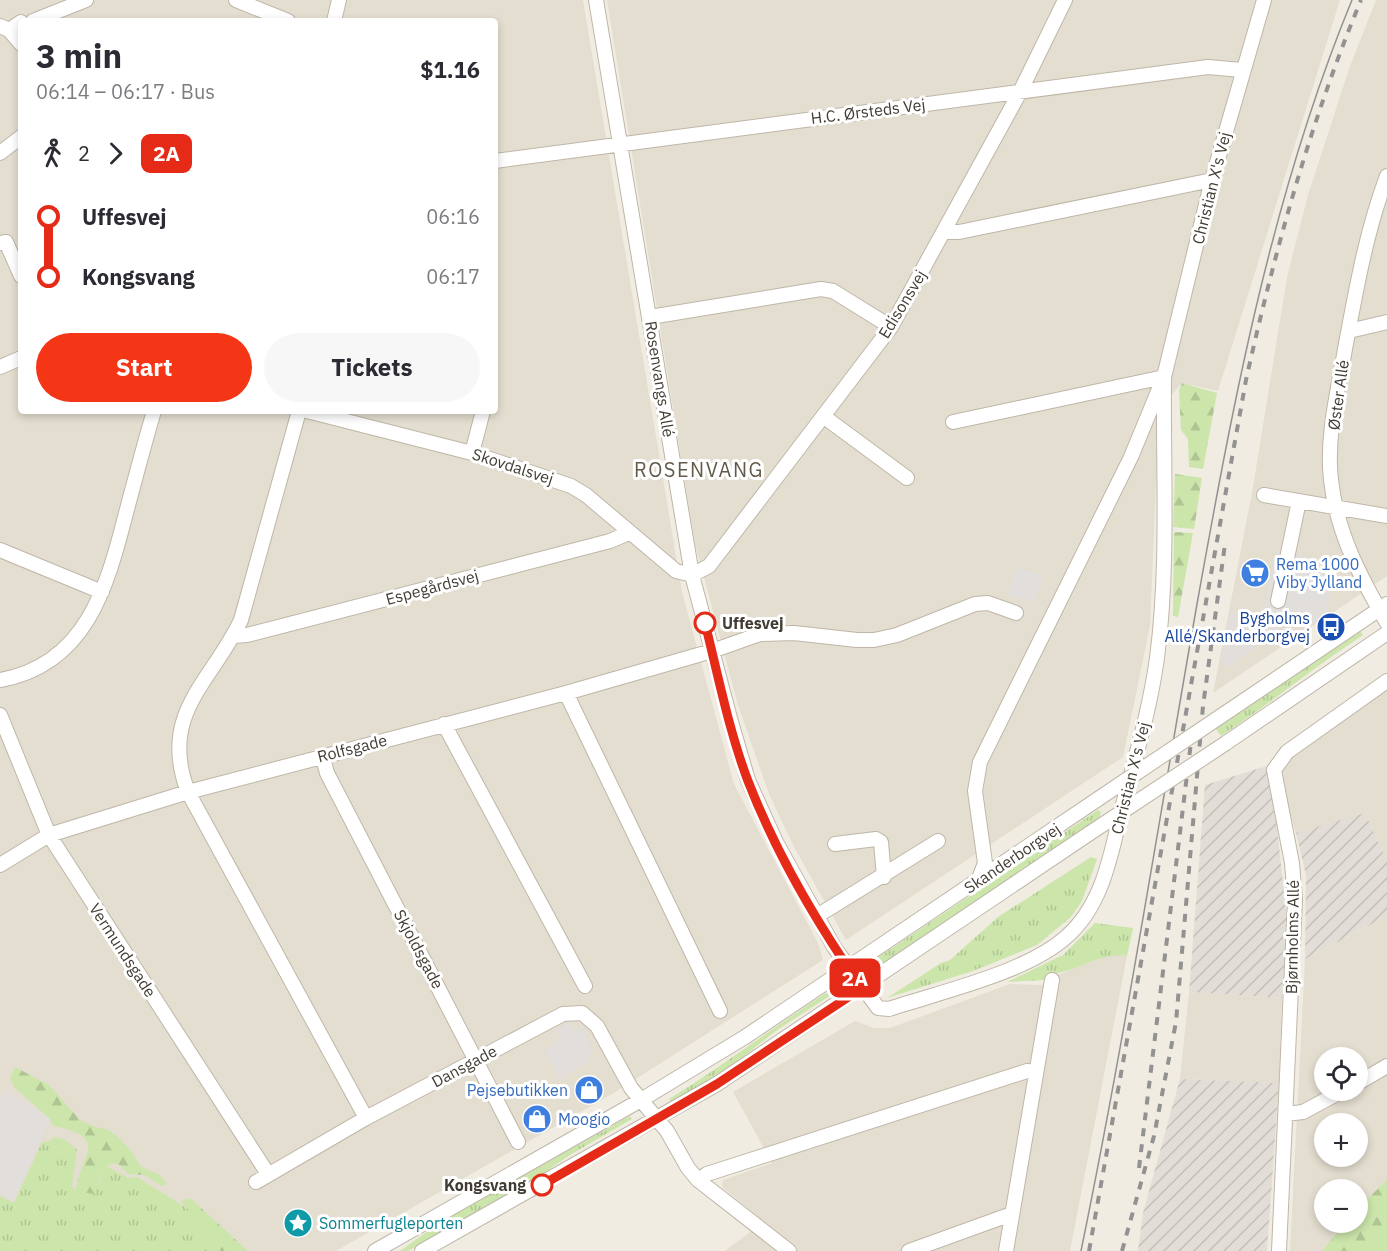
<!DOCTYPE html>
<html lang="en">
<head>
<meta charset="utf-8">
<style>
  :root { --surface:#fff; --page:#f7f7f7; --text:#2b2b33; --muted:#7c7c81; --accent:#f43516 }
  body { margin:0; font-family:"IBM Plex Sans",sans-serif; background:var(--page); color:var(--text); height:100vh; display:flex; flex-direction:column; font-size:22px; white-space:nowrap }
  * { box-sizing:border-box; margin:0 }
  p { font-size:20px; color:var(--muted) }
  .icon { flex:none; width:33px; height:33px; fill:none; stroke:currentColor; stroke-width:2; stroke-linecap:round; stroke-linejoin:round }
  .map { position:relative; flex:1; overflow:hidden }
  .panel { position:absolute; left:18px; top:18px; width:480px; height:396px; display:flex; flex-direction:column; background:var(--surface); border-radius:6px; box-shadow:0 3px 9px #0003 }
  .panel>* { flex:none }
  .badge { padding:0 12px; border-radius:9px; font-size:21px; line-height:39px }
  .tools { position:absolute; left:1314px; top:1047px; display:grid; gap:12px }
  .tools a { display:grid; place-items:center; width:54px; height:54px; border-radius:50%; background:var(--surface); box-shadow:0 3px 9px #0003; font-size:30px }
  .map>.badge { position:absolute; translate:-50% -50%; box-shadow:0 0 0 3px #fff }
  .legs { display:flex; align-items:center; gap:9px; height:66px; padding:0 18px; font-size:20px }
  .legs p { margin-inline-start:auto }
  .summary { display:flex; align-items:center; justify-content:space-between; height:102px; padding:0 18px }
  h1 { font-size:33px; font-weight:800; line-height:45px }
  .cta { display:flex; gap:12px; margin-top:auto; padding:12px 18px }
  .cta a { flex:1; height:69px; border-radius:36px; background:var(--accent); color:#fff; font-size:24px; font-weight:800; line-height:69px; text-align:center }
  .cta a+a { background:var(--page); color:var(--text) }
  ul { padding:0 18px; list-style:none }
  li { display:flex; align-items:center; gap:21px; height:60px; font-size:22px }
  li i { display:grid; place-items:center; width:9px; height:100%; margin:0 8px; background:currentColor }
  li i::after { content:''; width:15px; height:15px; margin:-8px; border:4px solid; border-radius:50%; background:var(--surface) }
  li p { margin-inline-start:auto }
  li:first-child i { background:linear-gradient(#0000 50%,currentColor 0) }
  li:last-child i { background:linear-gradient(currentColor 50%,#0000 0) }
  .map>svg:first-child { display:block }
</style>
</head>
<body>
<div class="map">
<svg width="1387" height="1251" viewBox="0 0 1387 1251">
  <defs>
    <pattern id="industrial-furrows" width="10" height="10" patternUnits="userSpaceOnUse" patternTransform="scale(1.5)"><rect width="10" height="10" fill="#e2ddd7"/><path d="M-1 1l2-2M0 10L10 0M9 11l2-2" fill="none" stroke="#c3bfb9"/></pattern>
    <pattern id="grass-tufts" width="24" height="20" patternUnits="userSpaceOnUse" patternTransform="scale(1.5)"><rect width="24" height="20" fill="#cbe5ab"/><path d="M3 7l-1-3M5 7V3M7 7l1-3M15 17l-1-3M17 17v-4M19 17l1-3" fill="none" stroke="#b0c594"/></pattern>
    <pattern id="forest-firs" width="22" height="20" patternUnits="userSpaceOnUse" patternTransform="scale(1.5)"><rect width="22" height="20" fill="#cbe5ab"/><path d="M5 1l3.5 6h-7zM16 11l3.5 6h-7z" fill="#b0c594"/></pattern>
  </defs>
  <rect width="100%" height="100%" fill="#f1ece2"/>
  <path fill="#e4ded0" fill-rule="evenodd" d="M0,0H583L682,592L734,784L818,943L823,960L612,1094L336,1251H0ZM21,21H495V411H21Z
    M607,0H1340L1218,391L1182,383L1159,410L1150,626L1123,757L846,940L794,847L769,794L738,705L695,544Z
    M1376,0H1387V576L1213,693L1252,493L1287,277L1308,195L1350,66Z
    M1387,685V862L1365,814L1296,833L1279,776L1282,765L1363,700Z
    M1387,916V1226L1345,1251H1290L1305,959ZM1324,1058H1358V1090H1324ZM1324,1124H1358V1156H1324ZM1324,1190H1358V1222H1324Z
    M1110,954L1127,956L1070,1251H725L750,1232L761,1219L722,1187L723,1180L772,1163L733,1092L855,1021L874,1028H890L1010,984L1043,985L1046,974H1060Z
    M1189,992L1282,998L1279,1083L1180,1079Z"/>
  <path fill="url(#industrial-furrows)" d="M1270,765L1287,919L1282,998L1189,992L1205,785Z
    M1365,813L1387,862V916L1305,959L1306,875L1296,833Z
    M1180,1079L1279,1083L1267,1251H1138L1143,1213Z"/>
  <path fill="url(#grass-tufts)" d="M1360,631L1363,635C1314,667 1270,704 1221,736L1216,729Z
    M1098,810L1101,812L1099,819L889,962L878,967L874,960Z
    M1091,857L1097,859L1082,901L1071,917L1037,945L973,971L887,998L941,963L950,960L998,917Z
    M1095,923L1133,928L1127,956C1096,952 1077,974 1046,974L1045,980L1007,982L1063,955Z
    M829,991L831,995L777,1030L733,1065L671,1102L669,1099C724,1065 775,1026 829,991Z
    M630,1116L632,1119L570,1155L529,1183L408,1251H400L442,1221Z
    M54,1137L64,1139L77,1150L72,1186L76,1191L99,1184L104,1169L108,1167L128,1178L137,1177L193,1212L200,1224L221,1242V1245L215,1251H0V1196L14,1203L42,1142H48Z"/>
  <path fill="url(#forest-firs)" d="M1182,383L1217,393L1203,469L1189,467L1188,439L1181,430L1179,390Z
    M1175,474L1202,478L1194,529L1173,527Z
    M1174,532L1193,533L1178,617L1173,616Z
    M15,1067L49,1085L81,1121L99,1128L107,1129L117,1136L132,1152L140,1166L160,1175L166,1184L162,1186L144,1175L128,1174L120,1165L113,1163L104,1169L94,1194L76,1191C78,1156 114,1138 53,1126L50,1119L14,1087L10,1078Z
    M1387,1180V1247L1380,1251H1322L1345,1223L1358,1222V1208Z
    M190,1198L248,1251H215L221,1242L200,1224L181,1201Z"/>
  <path fill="#cbe5ab" d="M1387,1228V1251H1352Z"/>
  <path fill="#e1dedb" d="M1276,551L1331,562L1328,615L1312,625L1288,622L1227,668L1221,661L1230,611L1261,617Z
    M1016,568L1043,575L1034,602L1008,595Z
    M568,1023L576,1031L583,1027L592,1050L589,1061L559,1080L545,1050L561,1039L555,1029Z
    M4,1089L50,1119L13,1201L0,1195V1098Z"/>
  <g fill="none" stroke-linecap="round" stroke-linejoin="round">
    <g stroke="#bfb6a8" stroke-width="16">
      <path id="minor" d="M236,0L288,21
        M596,0L692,575L731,722L748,780L776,842L834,947L878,1008L889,1009C940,992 1025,973 1065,938C1103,906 1111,854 1122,808C1135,759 1150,709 1157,658C1169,566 1163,470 1164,377
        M33,21L86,0
        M334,21L339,0
        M0,26L9,30L21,22
        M9,30L21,44
        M0,153L21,137
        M495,161L1208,67L1242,70
        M1387,176C1366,232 1356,290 1345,349C1338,391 1326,437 1331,480C1337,533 1360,577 1387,623
        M944,232H959L1212,180
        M0,243L6,242L21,276
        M650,317L821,289L833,291L891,327
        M1349,331L1387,322
        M0,367L21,358
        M299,411L241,620C212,682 158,713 188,792L366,1118
        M307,411L472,453L571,486L586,495L676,571L692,575L709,566L891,327L1020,92L1065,0
        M823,416L907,478
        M953,422L1164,377
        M472,453L483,411
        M1264,495L1387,516
        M0,550L102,592
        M1278,601L1299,501
        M234,636L247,635L610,541L629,533
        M0,680C86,665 107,587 126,513C135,479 144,445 154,411
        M566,693L720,1011
        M1230,710L1387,604
        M0,715L49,835L268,1174
        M444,724L585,986
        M1226,743L1387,633
        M322,755L327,773L518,1142
        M835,844L876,839L881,842L884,877
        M0,865L49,835L188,792L566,693L712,651L760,634L794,633L857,640H874L897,635L975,604L988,603L1016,613
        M978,881L985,863L975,791L980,762L1131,457L1164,377L1212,180L1264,0
        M817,916L938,841
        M1358,1083L1387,1066
        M1286,1114L1303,1112L1344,1090
        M698,1180L707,1174L1027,1071L1035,1072
        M256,1182L366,1118L546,1023L563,1014L582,1013L597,1026L631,1088L667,1131L688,1168L698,1180L789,1251
        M375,1251L641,1100L745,1037L1098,799
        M422,1251L717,1084L1090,833
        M909,1251L1006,1216H1012
        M1006,1251L1052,980
        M1279,1251L1295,900L1292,863L1274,770L1287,752L1387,681"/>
    </g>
    <use href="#minor" stroke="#fff" stroke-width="14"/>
    <path stroke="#929292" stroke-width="1.5" d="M1081,1251C1125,1037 1159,820 1197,604C1234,398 1272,194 1352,0"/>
    <path stroke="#929292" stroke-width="4" stroke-dasharray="8 8" stroke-linecap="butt" d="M1139,1168L1192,734
      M1089,1251L1246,380C1275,250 1310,123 1361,0
      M1122,1251L1154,1136L1176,1022L1203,706L1225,544"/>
    <g stroke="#bfb6a8" stroke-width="16" stroke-linecap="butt">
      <path id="minor-bridge" d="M1098,799L1230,710
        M1090,833L1226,743"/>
    </g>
    <use href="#minor-bridge" stroke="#fff" stroke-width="14"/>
  </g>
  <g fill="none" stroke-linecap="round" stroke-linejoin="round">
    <g stroke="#fff" stroke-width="14">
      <path id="line-1" d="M542,1185L717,1084L862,988C818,925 776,853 748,781C729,731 718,675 705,623"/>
    </g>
    <use href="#line-1" stroke="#e52b18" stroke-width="9"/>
  </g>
  <defs>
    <g id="supermarket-disc" transform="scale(1.5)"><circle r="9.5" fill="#3f7fe0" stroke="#fff"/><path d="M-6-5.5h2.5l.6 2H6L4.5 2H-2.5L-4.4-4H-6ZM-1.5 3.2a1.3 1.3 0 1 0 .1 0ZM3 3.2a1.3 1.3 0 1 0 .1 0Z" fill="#fff"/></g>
    <g id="bus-disc" transform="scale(1.5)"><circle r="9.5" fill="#1a4fb4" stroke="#fff"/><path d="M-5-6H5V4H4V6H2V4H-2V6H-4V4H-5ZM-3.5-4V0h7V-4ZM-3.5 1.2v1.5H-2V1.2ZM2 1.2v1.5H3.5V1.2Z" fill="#fff"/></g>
    <g id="shop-disc" transform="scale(1.5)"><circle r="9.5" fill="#3f7fe0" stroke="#fff"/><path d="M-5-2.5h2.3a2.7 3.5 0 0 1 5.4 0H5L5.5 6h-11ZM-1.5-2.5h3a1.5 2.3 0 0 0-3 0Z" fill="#fff"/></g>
    <g id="sight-disc" transform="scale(1.5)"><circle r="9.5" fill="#0f9aa8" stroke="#fff"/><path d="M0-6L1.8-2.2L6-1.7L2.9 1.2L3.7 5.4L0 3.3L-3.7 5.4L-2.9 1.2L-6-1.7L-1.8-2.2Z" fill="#fff"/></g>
  </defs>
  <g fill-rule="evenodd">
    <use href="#supermarket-disc" x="1255" y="573"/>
    <use href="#bus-disc" x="1331" y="627"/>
    <use href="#shop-disc" x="589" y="1090"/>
    <use href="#shop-disc" x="537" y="1119"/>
    <use href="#sight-disc" x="298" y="1223"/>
  </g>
  <g fill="#fff" stroke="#e52b18" stroke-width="3">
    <circle cx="705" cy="623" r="10"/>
    <circle cx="542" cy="1185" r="10"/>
  </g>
  <g text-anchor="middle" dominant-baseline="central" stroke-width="6" stroke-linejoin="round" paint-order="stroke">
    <g font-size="16" fill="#423c33" stroke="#fff">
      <text transform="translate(868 111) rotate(-7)">H.C. Ørsteds Vej</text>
      <text transform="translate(1211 188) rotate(-76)">Christian X's Vej</text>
      <text transform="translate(902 304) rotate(-59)">Edisonsvej</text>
      <text transform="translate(660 379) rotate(81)">Rosenvangs Allé</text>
      <text transform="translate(1338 395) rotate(-82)">Øster Allé</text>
      <text transform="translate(513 466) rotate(18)">Skovdalsvej</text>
      <text transform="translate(432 587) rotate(-15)">Espegårdsvej</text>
      <text transform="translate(352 748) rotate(-14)">Rolfsgade</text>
      <text transform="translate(1130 778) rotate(-76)">Christian X's Vej</text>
      <text transform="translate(1012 858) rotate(-34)">Skanderborgvej</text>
      <text transform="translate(1292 937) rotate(-89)">Bjørnholms Allé</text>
      <text transform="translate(419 949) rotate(62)">Skjoldsgade</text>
      <text transform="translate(123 950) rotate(57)">Vermundsgade</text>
      <text transform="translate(464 1066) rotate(-28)">Dansgade</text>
    </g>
    <g font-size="16" fill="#366cbe" stroke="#fff" text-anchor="start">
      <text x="1276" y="564">Rema 1000<tspan x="1276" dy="18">Viby Jylland</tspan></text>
      <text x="568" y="1090" text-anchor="end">Pejsebutikken</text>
      <text x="558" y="1119">Moogio</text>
    </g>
    <g font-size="16" fill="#164399" stroke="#fff" text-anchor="end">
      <text x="1310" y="618">Bygholms<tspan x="1310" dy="18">Allé/Skanderborgvej</tspan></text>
    </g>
    <g font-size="16" font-weight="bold" fill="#423c33" stroke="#fff" text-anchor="start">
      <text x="722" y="623">Uffesvej</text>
      <text x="526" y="1185" text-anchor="end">Kongsvang</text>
    </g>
    <g font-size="16" fill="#0d838f" stroke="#fff" text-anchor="start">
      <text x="319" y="1223">Sommerfugleporten</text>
    </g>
    <g font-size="20" letter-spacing="1.5" fill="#645a4a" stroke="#fff">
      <text x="699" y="469">ROSENVANG</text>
    </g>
  </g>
</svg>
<div class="tools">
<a><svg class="icon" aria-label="locate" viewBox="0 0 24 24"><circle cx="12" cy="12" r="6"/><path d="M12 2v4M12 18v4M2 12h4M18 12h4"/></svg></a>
<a>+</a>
<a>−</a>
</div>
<b class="badge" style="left:855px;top:978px;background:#e52b18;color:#fff">2A</b>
<section class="panel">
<div class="summary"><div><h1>3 min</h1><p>06:14 – 06:17 · Bus</p></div><b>$1.16</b></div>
<div class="legs"><svg class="icon" aria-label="walk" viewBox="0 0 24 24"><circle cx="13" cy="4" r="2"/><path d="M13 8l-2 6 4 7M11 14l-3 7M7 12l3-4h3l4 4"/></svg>2<svg class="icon" aria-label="forward" viewBox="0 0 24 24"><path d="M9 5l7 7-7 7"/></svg><b class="badge" style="background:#e52b18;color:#fff">2A</b></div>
<ul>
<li><i style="color:#e52b18"></i><b>Uffesvej</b><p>06:16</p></li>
<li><i style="color:#e52b18"></i><b>Kongsvang</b><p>06:17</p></li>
</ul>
<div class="cta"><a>Start</a><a>Tickets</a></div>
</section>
</div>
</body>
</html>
